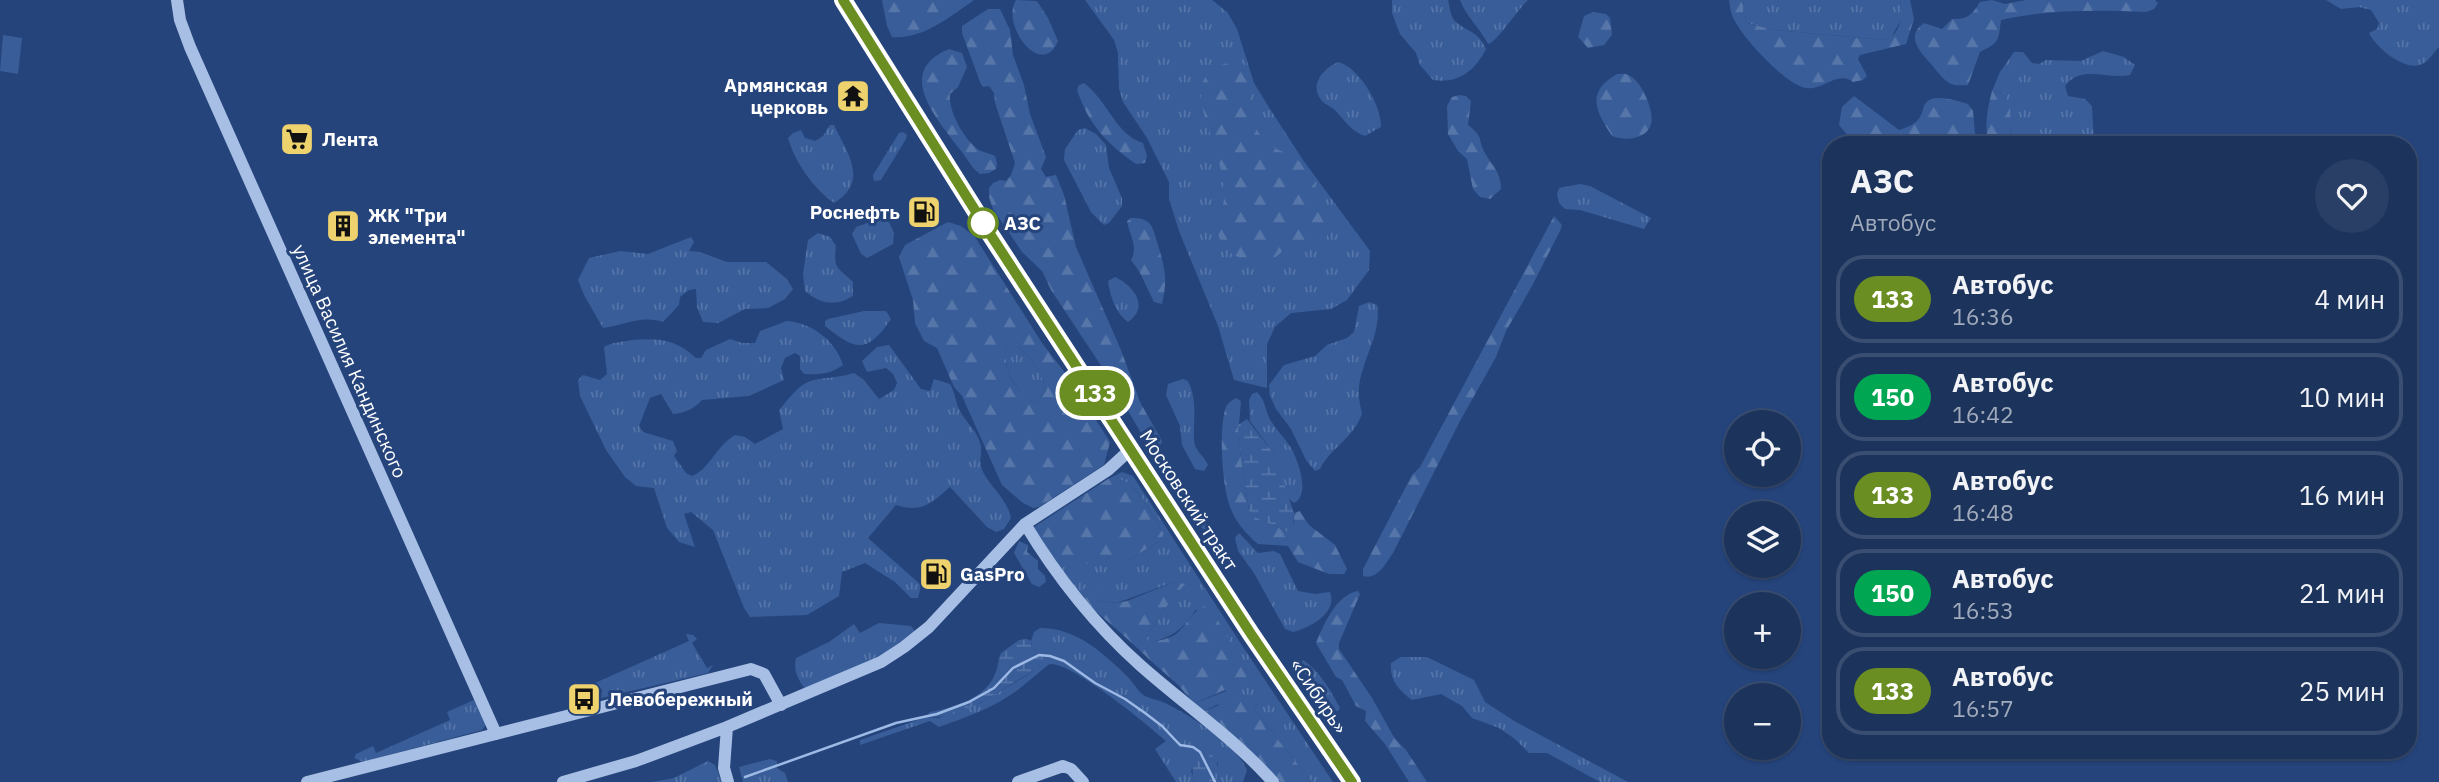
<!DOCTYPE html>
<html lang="ru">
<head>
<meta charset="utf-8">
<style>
  :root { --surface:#1c335c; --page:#293f65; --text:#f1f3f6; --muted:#a0aabb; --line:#3a4e72 }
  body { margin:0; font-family:"IBM Plex Sans",sans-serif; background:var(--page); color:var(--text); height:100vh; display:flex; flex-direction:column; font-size:26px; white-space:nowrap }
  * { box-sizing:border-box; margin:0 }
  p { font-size:23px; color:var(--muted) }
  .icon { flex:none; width:38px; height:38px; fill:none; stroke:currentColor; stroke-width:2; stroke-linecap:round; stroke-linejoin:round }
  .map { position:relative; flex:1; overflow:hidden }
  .panel { position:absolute; left:1822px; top:136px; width:595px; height:623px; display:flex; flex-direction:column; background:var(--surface); border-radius:28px; box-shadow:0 2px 5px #0004,0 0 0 2px var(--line) }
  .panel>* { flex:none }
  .badge { padding:0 14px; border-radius:23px; font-size:24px; line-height:46px }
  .controls { position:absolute; left:1724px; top:410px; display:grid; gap:14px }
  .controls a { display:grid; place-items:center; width:77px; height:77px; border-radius:50%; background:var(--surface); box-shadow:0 2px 5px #0004,0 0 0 2px var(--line); font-size:35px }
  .map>.badge { position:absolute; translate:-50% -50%; box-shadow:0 0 0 4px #fff }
  .round { display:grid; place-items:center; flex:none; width:74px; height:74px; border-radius:37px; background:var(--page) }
  .head { display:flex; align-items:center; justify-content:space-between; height:119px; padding:0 28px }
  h1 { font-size:33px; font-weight:700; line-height:52px }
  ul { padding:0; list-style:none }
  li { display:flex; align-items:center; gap:21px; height:88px; margin:0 14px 10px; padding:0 14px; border:4px solid var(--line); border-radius:28px }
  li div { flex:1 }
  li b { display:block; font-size:26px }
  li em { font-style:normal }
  li .badge { min-width:77px; font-weight:700; text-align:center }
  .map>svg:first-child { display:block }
</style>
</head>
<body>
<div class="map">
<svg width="2439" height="782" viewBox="0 0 2439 782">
  <defs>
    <pattern id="grass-tufts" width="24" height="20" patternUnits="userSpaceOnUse" patternTransform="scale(1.75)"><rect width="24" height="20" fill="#385d99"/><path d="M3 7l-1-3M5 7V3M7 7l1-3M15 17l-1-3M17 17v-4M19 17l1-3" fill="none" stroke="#5675a8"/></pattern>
    <pattern id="forest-firs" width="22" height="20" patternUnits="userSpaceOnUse" patternTransform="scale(1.75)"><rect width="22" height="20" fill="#385d99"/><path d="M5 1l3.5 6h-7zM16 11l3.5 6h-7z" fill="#5675a8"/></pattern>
    <pattern id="wetland-marsh" width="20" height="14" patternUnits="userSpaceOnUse" patternTransform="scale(1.75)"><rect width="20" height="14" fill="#385d99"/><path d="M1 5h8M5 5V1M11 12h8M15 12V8" fill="none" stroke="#5675a8"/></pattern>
  </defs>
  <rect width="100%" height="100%" fill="#25447b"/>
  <path fill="url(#grass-tufts)" d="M1085,0H1212L1228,13L1237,29L1254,83L1270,109L1303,160L1370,251L1369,270L1347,300L1331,309L1291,313L1275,327L1267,344V388L1234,380L1218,326L1179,231L1169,199V182L1147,138L1123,102L1119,89L1118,53L1114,40Z
    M1392,0H1448C1450,7 1450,17 1456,22C1469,33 1478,31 1486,49C1475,71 1458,84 1433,80L1420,65L1416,53L1400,34L1392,13Z
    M1460,0H1528C1518,9 1497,42 1488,44C1480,28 1467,18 1460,0Z
    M1744,0H1900L1902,18L1891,38L1884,40L1774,30L1747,23L1743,11Z
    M2326,0H2439V47C2434,52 2429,60 2424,63C2407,74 2376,48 2369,33L2377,29L2379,23L2371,10L2359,7L2341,9Z
    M2103,51L2124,57L2135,65L2130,75C2108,80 2081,64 2065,86L2068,96L2085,99L2092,106L2094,145H2011V132L2004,93L1992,91L2000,72L2014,52H2023L2032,63L2039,64L2046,60L2081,61Z
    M1338,62C1359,67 1382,106 1381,127L1365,136C1352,132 1345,121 1336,111C1332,107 1326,105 1322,101C1308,85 1324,68 1338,62Z
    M830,125H834C847,153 870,181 834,203C813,188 795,162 788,138L793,133L801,130L805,138L815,141L823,136Z
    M1085,128L1096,134L1106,145L1109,168L1122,198V206L1109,223L1104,225L1091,212L1064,160L1065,149L1078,130Z
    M903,132L907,135L906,139L881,180L874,181L873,175L899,133Z
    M1580,184L1590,186L1651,218L1644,229L1580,210L1565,209L1559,203L1557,194L1559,188Z
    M879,219L889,222L894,233L893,244L867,258L861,254L852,234L856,227Z
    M818,233L830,237L836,246C833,270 838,267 853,282V296C836,307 820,304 805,291L803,274L808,240Z
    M691,237L694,242L689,251L700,252L727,262H766L787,279L793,289L785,299L768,308L745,309L718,323L703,322L697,307L696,289L689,290L680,297L679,305L663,322C641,315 625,325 603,328L584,295L578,280L589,258L620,251L648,254Z
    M1115,277C1134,286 1150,307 1128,322C1115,313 1110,295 1108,281Z
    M1369,302L1377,305C1382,333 1362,359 1359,387C1358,396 1360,405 1362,414C1352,440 1331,447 1320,469L1315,471L1306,460L1291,429L1276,409L1270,396L1269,385L1284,365L1315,356L1327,345L1347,338L1354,332L1359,306Z
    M864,311H886L891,319C867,354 856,351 825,326V321L828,319Z
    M787,321C812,323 835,340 843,365C830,374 820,375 804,374L800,369V356L795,353L785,358L781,368L784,380L749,396L702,400C694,409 685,413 673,414L661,394L650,398L639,426L643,432L673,441L677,451L674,456L686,473L692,476C710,469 716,446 735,435L745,437L755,444L783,429L779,410C789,399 799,383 814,380C828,377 839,378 854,373L864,380L879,399L894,390L897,383L893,374L886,368L867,372L862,361L877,347L889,345L921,389L930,391L934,379L950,384C955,392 955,400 959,409C965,422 978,431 981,446C982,456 978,462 983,472C992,489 1007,499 1011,518L1004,529L996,532L987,527L950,487C930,504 922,513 896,505L868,538L921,585L918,598H911L895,582L865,563L842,572L839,596L807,615L750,617L744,608L713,530L691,512L684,514L695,547L679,542L667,528L654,488L636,486L625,477L606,450L580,396L578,380L583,375L600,380L607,374L604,347C613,342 622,342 632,340C658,338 676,339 696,358H701L706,350L730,339L742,343H755L760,331Z
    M1012,343C1028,351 1044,374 1046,391L1035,403C1016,392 1000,367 1008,344Z
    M1183,379L1188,381C1198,401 1193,420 1194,441C1195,451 1204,456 1208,465L1204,471L1195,469L1182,445L1180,426L1166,395L1168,384Z
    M1257,392C1266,400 1265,412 1271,421C1277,431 1285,438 1291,448C1298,460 1311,495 1294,503L1287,497L1274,454L1250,421L1249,400L1252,394Z
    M1122,472L1133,476L1241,644L1333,782H1312L1254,710L1258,701L1216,705L1203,712L1195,703L1226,691L1196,609C1182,631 1173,636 1148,644L1146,637L1179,588L1174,582L1117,603L1077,597L1032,529L1037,525L1039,532L1128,560L1160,541L1164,534C1151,515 1135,474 1108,479Z
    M1171,472L1179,480L1228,558L1224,559L1171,484L1165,473Z
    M1239,533L1258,553L1274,551L1280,554L1298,591L1315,594L1330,592C1338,613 1310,628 1293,632L1285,629L1254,573L1238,551L1235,538Z
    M879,623L911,626L916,633L880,656L806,690C798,680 793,671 796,658L829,642L854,624L860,633Z
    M1040,628C1076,628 1102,652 1127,676C1133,682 1138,692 1145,696C1151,699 1159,700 1165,703C1190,715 1237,745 1247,770L1243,782H1216L1218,763L1200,752L1191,771L1195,782H1176L1155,749L1166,741C1148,725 1072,662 1050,664C1047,665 1019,690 1012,694C990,709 964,718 939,727L930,721L860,745V740L926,717L938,718L980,703L1039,668C1041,659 1041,652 1032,647L1031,641L1034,632Z
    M686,634L693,635L697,639L692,643L707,668L713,665L708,673L601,698L602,689L597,687L595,683L689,641Z
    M1401,657H1427L1474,680L1485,702L1516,722L1628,782H1600L1547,753H1529L1515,739L1499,728L1472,718L1462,706L1441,694L1412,700C1399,691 1389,679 1391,663Z
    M1303,660C1319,670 1331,691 1340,708L1338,711L1333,710C1321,696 1305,680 1301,662Z
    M474,700L485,720V726L482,730L363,762L354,758L356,754L373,746L376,753L450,720L447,712Z
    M770,759L777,761V768L785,773L788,782H743L739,767Z
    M708,761L715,765L722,782H652L674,778Z"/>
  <path fill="url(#forest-firs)" fill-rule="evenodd" d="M882,0H974C951,16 922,40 892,37L887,26Z
    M1016,0L1037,1L1048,18L1058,41C1042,80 1000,25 1016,0Z
    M1729,0H1744L1743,11L1747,23L1774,30L1884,40C1902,35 1902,15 1900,0H1910L1914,19L1906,44L1860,55L1858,59L1867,76L1863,80L1853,82C1836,69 1821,94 1802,87C1782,80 1744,39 1735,21C1731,15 1730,7 1729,0Z
    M1992,0L2005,4L2026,0H2155L2158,3L2154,9L2146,12C2098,10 2048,9 2001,20C1998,41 2000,42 1980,52L1968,85C1962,85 1957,86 1951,84C1943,80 1937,71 1931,64C1920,52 1905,36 1924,23L1942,29L1952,19C1967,20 1972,15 1980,2Z
    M988,9H1000L1010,30L1013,55L1024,85L1030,114L1046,157L1041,169L1046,177L1056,175L1064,195L1076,247L1121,350L1140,402L1162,441L1160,446L1154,447L1147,443L1102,367L1051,290L1042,271L1022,252L993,209L989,197V188L993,183L1000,180L1006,181L1011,175L1015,163L995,103L994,93L989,86L983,87L980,82L962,33V26Z
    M1593,12L1606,14L1610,18L1612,35L1604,45L1588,48L1578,37L1584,16Z
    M949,49L962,53L967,67L958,87L950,94C948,111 964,140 979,150C984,153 990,153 995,156L997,163L996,169L989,173L980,174L973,168C952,133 885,76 949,49Z
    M1228,63C1259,73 1247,92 1251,116C1252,121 1257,130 1260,135C1272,152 1288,151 1300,162C1313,175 1328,219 1327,237L1319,242L1284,250L1271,261C1252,264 1229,259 1220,239C1213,225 1224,212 1224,197C1224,178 1218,156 1212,138C1202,109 1187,74 1228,63Z
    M1617,74C1620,74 1626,73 1628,75C1641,79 1655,112 1651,124C1647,140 1624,141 1612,136C1595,110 1586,92 1617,74Z
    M1084,83C1107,100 1117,136 1143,143L1147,156L1145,163L1136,164C1106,143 1089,125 1077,90L1079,85Z
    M1992,91L2004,93L2010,105L2011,145H1989C1984,126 1987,110 1992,91Z
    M1460,95L1466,96L1471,101L1468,125C1485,138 1477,139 1485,153C1492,166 1501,172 1501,189L1490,199L1480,197L1473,189L1467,159L1458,151L1448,134L1447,106L1452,97Z
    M1854,96L1899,130C1908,127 1916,125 1921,115C1923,111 1923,107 1925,104C1932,92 1958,101 1968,104L1973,111L1976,145H1856L1839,125L1842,107Z
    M1554,216L1562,225L1560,231L1532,286L1506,331L1496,357L1460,421L1393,553C1385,564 1378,580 1363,576V569L1412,475L1420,467Z
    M1131,218C1153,217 1153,229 1158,245C1165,269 1168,279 1162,304L1154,302L1139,271L1131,260C1139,246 1129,235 1127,221Z
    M948,222L961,226L975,237L1042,343L1069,378L1110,442L1104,465L1039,507L1033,508L1023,503L1002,485L962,396L954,387L937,348L924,341L915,323L913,300L899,257L905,245ZM1012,343C1028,351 1044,374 1046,391L1035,403C1016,392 1000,367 1008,345Z
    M1236,398L1241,401L1238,436L1249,511L1253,516L1290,533L1294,523V513L1300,511L1309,525L1335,545L1347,569L1344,574H1329L1298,562L1288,546L1258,544C1245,533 1234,520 1229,504C1222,483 1219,431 1225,410C1227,403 1231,401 1236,398Z
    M1115,477C1139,484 1151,515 1164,534L1160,541L1128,560L1109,567L1065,560L1058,556L1039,532L1037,525L1108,479Z
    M1019,541L1028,545L1027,552L1038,561V569L1045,576L1046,582L1039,587L1032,584L1014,553Z
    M1174,582L1185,584L1167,606L1146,637L1148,643C1157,641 1169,639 1176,634C1187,625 1192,611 1204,606L1213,612L1246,670V678L1241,683L1195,703C1187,697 1183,689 1176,683C1143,655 1113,623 1077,597C1085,587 1088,582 1101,585L1097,600L1117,603L1127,601Z
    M1358,591L1360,594L1339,643V649L1372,698L1395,739L1406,750L1427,782H1409L1385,744L1365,721L1366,711L1356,706L1342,680L1336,677L1316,643C1324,624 1336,595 1358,591Z
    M1252,696L1258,701L1254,710L1312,782H1270L1203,712L1228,701Z"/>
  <path fill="url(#wetland-marsh)" d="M1247,419L1274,454L1294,513L1293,531L1290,533L1253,516L1249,511L1238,436V425Z
    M1027,639L1031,641L1032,647C1041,652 1041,659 1039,669C1004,684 967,721 926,717L930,712C953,708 986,698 995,674C998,668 998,660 1001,653L1019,640Z
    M1207,750C1218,759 1220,768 1216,782H1195C1190,769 1193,764 1200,752Z"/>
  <path fill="#385d99" d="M3,35L22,38L18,74L0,71Z"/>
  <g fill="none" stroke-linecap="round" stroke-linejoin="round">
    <path stroke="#9db9e5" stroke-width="2.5" d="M745,777L896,723L937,714L969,702L994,688L1013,668L1039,655L1050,656L1064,661L1095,683L1125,699L1145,713L1162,726L1180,745L1193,747L1200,752L1215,782"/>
    <path stroke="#a8bfe5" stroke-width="12" d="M177,0L180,20L190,47L496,734
      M1025,524C1057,577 1094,624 1140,665C1185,705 1233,737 1273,782
      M727,727L724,768L728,782
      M307,782L751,669L764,674L781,705
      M563,782L636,761L727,727L881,662L904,647L929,627L1025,524L1108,470L1131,449
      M1018,782L1063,766L1071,769L1083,782"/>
    <path stroke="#fff" stroke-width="18" d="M843,0L990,234L1251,634L1352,782"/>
  </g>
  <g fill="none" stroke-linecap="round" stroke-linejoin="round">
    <g stroke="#fff" stroke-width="16">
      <path id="line" d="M843,0L990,234L1251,634L1352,782"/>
    </g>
    <use href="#line" stroke="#6b8e23" stroke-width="10"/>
  </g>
  <defs>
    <g id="temple-square" transform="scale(1.75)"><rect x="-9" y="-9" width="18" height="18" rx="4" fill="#eed26d" stroke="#25447b"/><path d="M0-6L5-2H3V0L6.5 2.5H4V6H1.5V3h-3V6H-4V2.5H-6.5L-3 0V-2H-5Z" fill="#111"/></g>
    <g id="supermarket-square" transform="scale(1.75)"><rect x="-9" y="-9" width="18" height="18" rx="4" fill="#eed26d" stroke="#25447b"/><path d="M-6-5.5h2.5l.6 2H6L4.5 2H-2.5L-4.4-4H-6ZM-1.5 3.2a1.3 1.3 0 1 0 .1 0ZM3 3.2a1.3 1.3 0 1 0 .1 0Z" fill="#111"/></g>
    <g id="fuel-square" transform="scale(1.75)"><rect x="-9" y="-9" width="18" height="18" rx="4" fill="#eed26d" stroke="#25447b"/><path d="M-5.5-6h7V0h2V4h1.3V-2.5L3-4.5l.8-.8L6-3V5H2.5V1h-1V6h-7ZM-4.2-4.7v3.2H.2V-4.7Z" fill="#111"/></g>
    <g id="building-square" transform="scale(1.75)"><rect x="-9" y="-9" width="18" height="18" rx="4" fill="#eed26d" stroke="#25447b"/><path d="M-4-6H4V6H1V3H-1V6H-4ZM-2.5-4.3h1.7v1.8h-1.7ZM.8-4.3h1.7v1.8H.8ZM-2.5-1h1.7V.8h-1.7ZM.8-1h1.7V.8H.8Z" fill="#111"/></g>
    <g id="bus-square" transform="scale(1.75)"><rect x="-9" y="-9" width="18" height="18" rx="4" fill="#eed26d" stroke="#25447b"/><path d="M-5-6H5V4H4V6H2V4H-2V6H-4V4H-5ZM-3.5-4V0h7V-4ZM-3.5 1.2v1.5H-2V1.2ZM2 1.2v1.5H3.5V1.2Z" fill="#111"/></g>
  </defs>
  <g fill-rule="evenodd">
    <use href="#temple-square" x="853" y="96"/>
    <use href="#supermarket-square" x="297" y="139"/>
    <use href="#fuel-square" x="924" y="212"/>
    <use href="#building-square" x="343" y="226"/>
    <use href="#fuel-square" x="936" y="574"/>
    <use href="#bus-square" x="584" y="699"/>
  </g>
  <circle fill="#fff" stroke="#6b8e23" stroke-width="3.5" cx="983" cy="223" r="14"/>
  <g text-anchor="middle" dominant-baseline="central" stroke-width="6" stroke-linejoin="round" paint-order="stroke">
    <g font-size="19" font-weight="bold" fill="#fff" stroke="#25447b" text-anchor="start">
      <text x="828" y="85" text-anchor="end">Армянская<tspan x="828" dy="22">церковь</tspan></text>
      <text x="322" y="139">Лента</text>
      <text x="900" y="212" text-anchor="end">Роснефть</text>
      <text x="368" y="215">ЖК "Три<tspan x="368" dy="22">элемента"</tspan></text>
      <text x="960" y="574">GasPro</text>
      <text x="608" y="699">Левобережный</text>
    </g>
    <g font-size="19" font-weight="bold" fill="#fff" stroke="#25447b" text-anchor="start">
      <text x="1004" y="223">АЗС</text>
    </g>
    <g font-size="19" fill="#fff" stroke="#25447b">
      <text transform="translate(350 361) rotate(66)">улица Василия Кандинского</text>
      <text transform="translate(1189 500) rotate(57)">Московский тракт</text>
      <text transform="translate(1319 696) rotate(56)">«Сибирь»</text>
    </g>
  </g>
</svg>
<div class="controls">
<a><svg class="icon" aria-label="locate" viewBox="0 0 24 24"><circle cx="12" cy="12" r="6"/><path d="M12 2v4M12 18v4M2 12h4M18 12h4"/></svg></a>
<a><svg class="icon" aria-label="layers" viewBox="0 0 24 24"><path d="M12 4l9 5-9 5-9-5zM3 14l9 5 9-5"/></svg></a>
<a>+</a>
<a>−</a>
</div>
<b class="badge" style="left:1095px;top:393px;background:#6b8e23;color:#fff">133</b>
<section class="panel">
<div class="head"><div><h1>АЗС</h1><p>Автобус</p></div><a class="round"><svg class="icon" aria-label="heart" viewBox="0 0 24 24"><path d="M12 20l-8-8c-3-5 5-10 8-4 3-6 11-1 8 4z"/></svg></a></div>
<ul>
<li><span class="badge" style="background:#6b8e23;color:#fff">133</span><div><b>Автобус</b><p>16:36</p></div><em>4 мин</em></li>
<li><span class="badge" style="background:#00a651;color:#fff">150</span><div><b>Автобус</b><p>16:42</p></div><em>10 мин</em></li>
<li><span class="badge" style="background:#6b8e23;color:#fff">133</span><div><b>Автобус</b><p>16:48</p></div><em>16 мин</em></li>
<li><span class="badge" style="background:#00a651;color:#fff">150</span><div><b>Автобус</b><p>16:53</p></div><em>21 мин</em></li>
<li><span class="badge" style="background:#6b8e23;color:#fff">133</span><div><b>Автобус</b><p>16:57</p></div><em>25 мин</em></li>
</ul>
</section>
</div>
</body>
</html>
